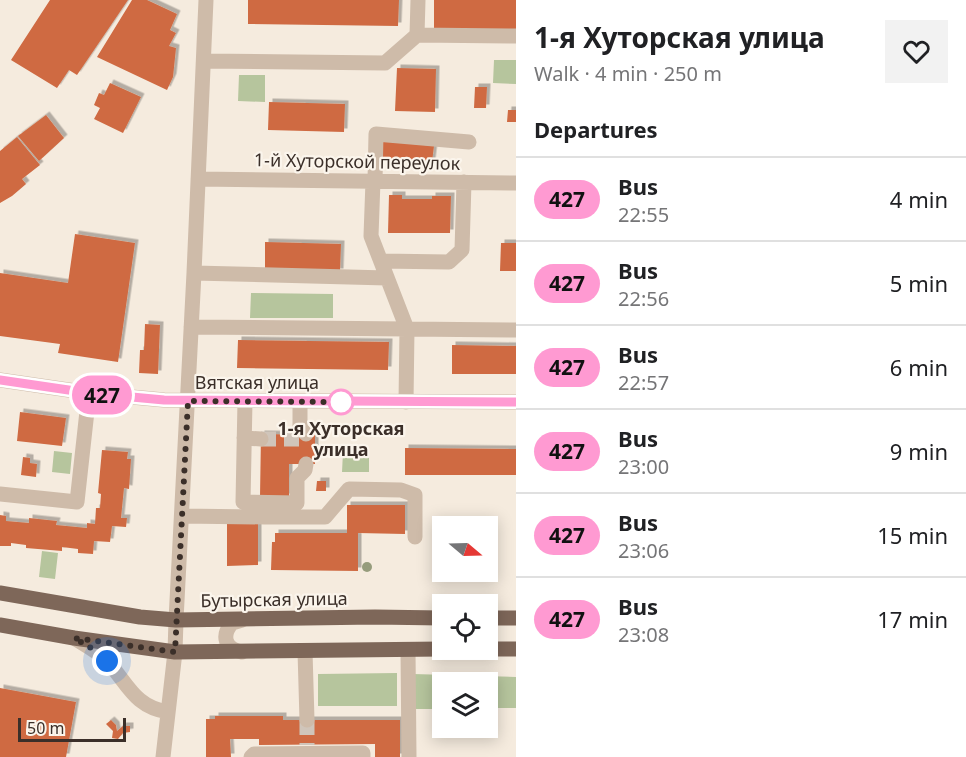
<!DOCTYPE html>
<html lang="en">
<head>
<meta charset="utf-8">
<style>
  :root { --surface:#fff; --page:#f2f2f2; --text:#202124; --muted:#757577; --line:#e0e0e0 }
  body { margin:0; font-family:"Noto Sans",sans-serif; background:var(--page); color:var(--text); height:100vh; display:flex; flex-direction:column; font-size:22px; white-space:nowrap }
  * { box-sizing:border-box; margin:0 }
  p { font-size:20px; color:var(--muted) }
  .icon { flex:none; width:33px; height:33px; fill:none; stroke:currentColor; stroke-width:2; stroke-linecap:round; stroke-linejoin:round }
  .map { position:relative; flex:1; overflow:hidden }
  .drawer { display:flex; flex-direction:column; background:var(--surface); width:450px }
  .drawer>* { flex:none }
  .badge { padding:0 12px; border-radius:20px; font-size:21px; line-height:39px }
  .needle { width:39px; rotate:109deg }
  .controls { position:absolute; left:432px; top:516px; display:grid; gap:12px }
  .controls a { display:grid; place-items:center; width:66px; height:66px; border-radius:0px; background:var(--surface); box-shadow:0 3px 15px #0003; font-size:30px }
  .scale { position:absolute; left:18px; bottom:15px; width:108px; box-sizing:border-box; padding-left:6px; border:3px solid #3b2f29; border-top:0; font-size:16px; line-height:21px; white-space:nowrap; color:#3b2f29; -webkit-text-stroke:4px #fbf5ec; paint-order:stroke }
  .you { position:absolute; width:30px; height:30px; margin:-15px; border:4px solid #fff; border-radius:50%; background:#1a73e8; box-shadow:0 0 0 9px #1a73e833 }
  .map>.badge { position:absolute; translate:-50% -50%; box-shadow:0 0 0 3px #fff }
  h2 { padding:0 18px; font-size:22px; line-height:54px }
  .round { display:grid; place-items:center; flex:none; width:63px; height:63px; border-radius:0px; background:var(--page) }
  .summary { display:flex; align-items:center; justify-content:space-between; height:102px; padding:0 18px }
  h1 { font-size:28px; font-weight:700; line-height:45px }
  ul { padding:0; list-style:none }
  li { display:flex; align-items:center; gap:18px; height:84px; padding:0 18px; border-top:2px solid var(--line) }
  li div { flex:1 }
  li b { display:block; font-size:22px }
  li em { font-style:normal }
  li .badge { min-width:66px; font-weight:700; text-align:center }
  main { display:flex; flex:1; min-height:0 }
  .map>svg:first-child { display:block }
</style>
</head>
<body>
<main>
<div class="map">
<svg width="516" height="757" viewBox="0 0 516 757">
  <defs>
    <filter id="shadow"><feDropShadow dx="3.5" dy="-3.5" stdDeviation="0" flood-color="#0004"/></filter>
  </defs>
  <rect width="100%" height="100%" fill="#f5ebde"/>
  <path fill="#b6c59d" d="M494,60H516V84L493,83Z
    M239,75H265V102L238,101Z
    M251,293L333,294V318H250Z
    M54,451L72,453L70,474L52,472Z
    M343,452L369,453V472H342Z
    M42,551L58,553L55,579L39,577Z
    M397,673V706H318V674Z
    M413,674L516,677V708H488V682H442V709H413Z"/>
  <path fill="#cf6a42" filter="url(#shadow)" d="M50,0H128L77,75L69,70L57,88L11,60Z
    M132,0H147L177,14L170,30L176,33L169,46L176,48L173,77L167,90L97,57Z
    M248,0H399L398,26L248,24Z
    M434,0H516V31L434,29Z
    M397,68L436,69L435,112L395,111Z
    M110,83L141,97L123,133L94,119L100,108L94,105L99,93L104,95Z
    M475,87H487L486,108H474Z
    M269,102L345,104L344,132L268,130Z
    M508,110H516V122H507Z
    M46,115L64,138L39,161L18,136Z
    M17,137L40,165L22,179L26,184L12,196L0,203V151Z
    M383,141L434,146L432,162L381,158Z
    M389,195H402V199H432V196H451L450,233H388Z
    M75,234L135,243L118,362L58,353L60,344L0,336V273L68,283Z
    M265,242L341,244L340,272L265,270Z
    M501,243H516V271H500Z
    M145,324L160,325L158,374L139,373L140,350H144Z
    M238,340L389,342L388,370L237,368Z
    M452,345L516,346V374H452Z
    M20,412L66,418L62,446L17,441Z
    M261,434L315,435V464H289V497H260Z
    M405,448L516,449V475H405Z
    M102,450L128,452L127,459H131L129,489L124,488L121,518H127L126,527L112,526L110,542L94,541L93,554L78,553V549L62,547V551L26,548V545L11,543V546H0V515L6,516V521L29,523V518L57,521L56,525L87,528V523L95,524L96,508H100L101,494L98,493Z
    M23,457L30,458V463L37,464L36,477L21,475Z
    M317,481H326V491H316Z
    M347,505H405V534L358,533V571L271,570L272,542H275V533H347Z
    M227,522H258V565L227,566Z
    M0,688L76,702L66,757H0Z
    M215,716H283V720H400V757H375V744L259,745V739H230L231,757H206V719H215Z
    M111,720L116,725L117,731L123,726H130V732L123,733L118,739L112,738L113,731L106,724Z"/>
  <g fill="none" stroke-linecap="round" stroke-linejoin="round">
    <path stroke="#d0c5ba" stroke-width="15" stroke-dasharray="15 8" stroke-linecap="butt" d="M261,439H306
      M307,720V745"/>
    <path stroke="#cebba9" stroke-width="15" d="M417,35L418,0
      M204,61L385,63L417,35L516,36
      M198,179L516,183
      M373,181L371,236L407,329L406,402
      M375,181L376,134L469,142
      M381,261L449,262L462,250L464,182
      M194,273L387,278
      M191,327L516,330
      M0,380L89,393L164,400L516,402
      M245,401L243,502L297,503V478L305,470L306,464
      M300,402V428L306,434
      M244,438L261,439
      M0,494L77,502L89,393
      M182,516L265,517H325L349,489L401,490L415,495V537
      M74,638C85,645 95,650 105,659C127,681 133,707 168,712
      M408,650L409,757
      M305,651L307,720
      M242,652C225,649 221,636 232,623L242,620
      M163,757L175,652L176,620L194,273L206,0
      M251,757L254,754L363,753V757"/>
    <path stroke="#7e6759" stroke-width="15" d="M0,593L140,617L176,620L375,617L442,618
      M488,618H516
      M0,625L74,638L175,652L442,649
      M488,649H516"/>
  </g>
  <circle fill="#969c7c" cx="367" cy="567" r="5"/>
  <g fill="none" stroke-linecap="round" stroke-linejoin="round">
    <g stroke="#fff" stroke-width="14">
      <path id="line" d="M0,380L89,393L164,400L516,402"/>
    </g>
    <use href="#line" stroke="#ff9ad2" stroke-width="9"/>
    <path stroke="#3b2f29" stroke-width="6" stroke-dasharray="0 10.8" d="M107,661L93,649L74,638L175,652L188,401L341,402"/>
  </g>
  <circle fill="#fff" stroke="#ff9ad2" stroke-width="3" cx="341" cy="402" r="12"/>
  <g text-anchor="middle" dominant-baseline="central" stroke-width="4.5" stroke-linejoin="round" paint-order="stroke">
    <g font-size="18" fill="#3b2f29" stroke="#fbf5ec">
      <text transform="translate(357 161) rotate(1)">1-й Хуторской переулок</text>
      <text x="257" y="382">Вятская улица</text>
      <text transform="translate(274 599) rotate(-1)">Бутырская улица</text>
    </g>
    <g font-size="18" font-weight="bold" fill="#3b2f29" stroke="#fbf5ec">
      <text x="341" y="428">1-я Хуторская<tspan x="341" dy="21">улица</tspan></text>
    </g>
  </g>
</svg>
<div class="controls">
<a><svg class="needle" viewBox="-14 -14 28 28"><path d="M0-13l5 13h-10z" fill="#e53935"/><path d="M0 13l5-13h-10z" fill="#757577"/></svg></a>
<a><svg class="icon" aria-label="locate" viewBox="0 0 24 24"><circle cx="12" cy="12" r="6"/><path d="M12 2v4M12 18v4M2 12h4M18 12h4"/></svg></a>
<a><svg class="icon" aria-label="layers" viewBox="0 0 24 24"><path d="M12 4l9 5-9 5-9-5zM3 14l9 5 9-5"/></svg></a>
</div>
<div class="scale">50 m</div>
<div class="you" style="left:107px;top:661px"></div>
<b class="badge" style="left:102px;top:395px;background:#ff9ad2;color:#111">427</b>
</div>
<section class="drawer">
<div class="summary"><div><h1>1-я Хуторская улица</h1><p>Walk · 4 min · 250 m</p></div><a class="round"><svg class="icon" aria-label="heart" viewBox="0 0 24 24"><path d="M12 20l-8-8c-3-5 5-10 8-4 3-6 11-1 8 4z"/></svg></a></div>
<h2>Departures</h2>
<ul>
<li><span class="badge" style="background:#ff9ad2;color:#111">427</span><div><b>Bus</b><p>22:55</p></div><em>4 min</em></li>
<li><span class="badge" style="background:#ff9ad2;color:#111">427</span><div><b>Bus</b><p>22:56</p></div><em>5 min</em></li>
<li><span class="badge" style="background:#ff9ad2;color:#111">427</span><div><b>Bus</b><p>22:57</p></div><em>6 min</em></li>
<li><span class="badge" style="background:#ff9ad2;color:#111">427</span><div><b>Bus</b><p>23:00</p></div><em>9 min</em></li>
<li><span class="badge" style="background:#ff9ad2;color:#111">427</span><div><b>Bus</b><p>23:06</p></div><em>15 min</em></li>
<li><span class="badge" style="background:#ff9ad2;color:#111">427</span><div><b>Bus</b><p>23:08</p></div><em>17 min</em></li>
</ul>
</section>
</main>
</body>
</html>
